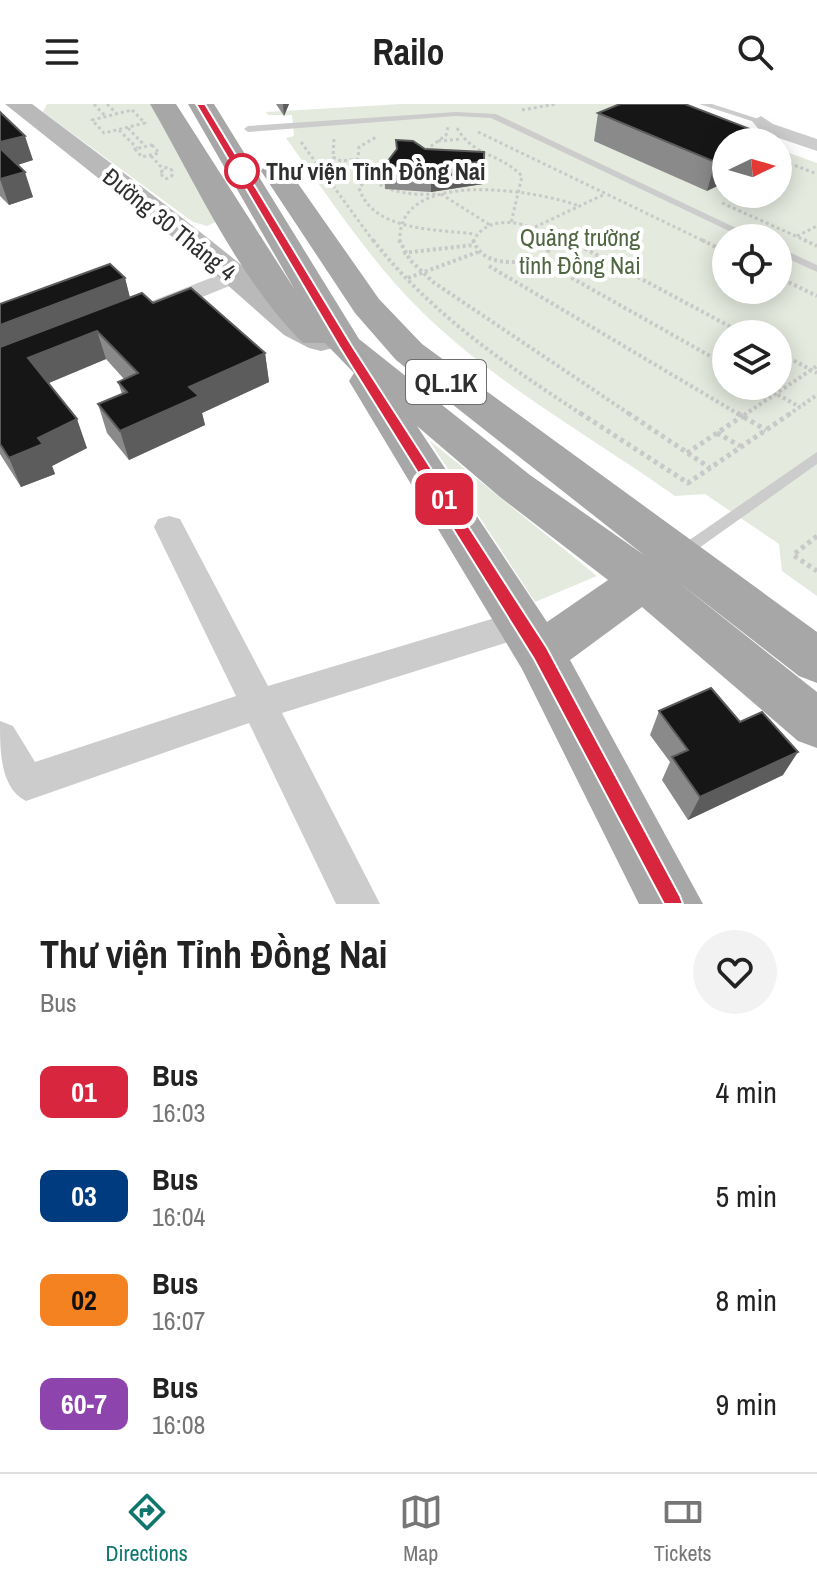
<!DOCTYPE html>
<html lang="en">
<head>
<meta charset="utf-8">
<style>
  :root { --surface:#fff; --page:#f2f2f2; --text:#222; --muted:#767676; --line:#e0e0e0; --accent:#0f766e }
  body { margin:0; font-family:"Archivo Narrow",sans-serif; background:var(--page); color:var(--text); height:100vh; display:flex; flex-direction:column; font-size:30px; white-space:nowrap }
  * { box-sizing:border-box; margin:0 }
  p { font-size:26px; color:var(--muted) }
  .icon { flex:none; width:44px; height:44px; fill:none; stroke:currentColor; stroke-width:2; stroke-linecap:round; stroke-linejoin:round }
  .map { position:relative; height:800px; overflow:hidden }
  .panel { display:flex; flex-direction:column; background:var(--surface); flex:1 }
  .panel>* { flex:none }
  .badge { padding:0 16px; border-radius:12px; font-size:28px; line-height:52px }
  .needle { width:52px; rotate:85deg }
  .fabs { position:absolute; left:712px; top:24px; display:grid; gap:16px }
  .fabs a { display:grid; place-items:center; width:80px; height:80px; border-radius:50%; background:var(--surface); box-shadow:0 4px 20px #0003; font-size:40px }
  .map>.badge { position:absolute; translate:-50% -50%; box-shadow:0 0 0 4px #fff }
  .round { display:grid; place-items:center; flex:none; width:84px; height:84px; border-radius:42px; background:var(--page) }
  .summary { display:flex; align-items:center; justify-content:space-between; height:136px; padding:0 40px }
  h1 { font-size:38px; font-weight:700; line-height:60px }
  ul { padding:0; list-style:none }
  li { display:flex; align-items:center; gap:24px; height:104px; padding:0 40px }
  li div { flex:1 }
  li b { display:block; font-size:30px }
  li em { font-style:normal }
  li .badge { min-width:88px; font-weight:700; text-align:center }
  header { display:flex; justify-content:space-between; align-items:center; height:104px; padding:0 40px; background:var(--surface); font-size:36px; font-weight:700 }
  .dock { display:flex; justify-content:space-around; align-items:center; height:112px; border-top:2px solid var(--line); background:var(--surface); font-size:22px; color:var(--muted) }
  .dock a { display:grid; justify-items:center; gap:4px }
  .dock .selected { color:var(--accent) }
  .map>svg:first-child { display:block }
</style>
</head>
<body>
<header><svg class="icon" aria-label="menu" viewBox="0 0 24 24"><path d="M4 6h16M4 12h16M4 18h16"/></svg>Railo<svg class="icon" aria-label="search" viewBox="0 0 24 24"><circle cx="10" cy="10" r="6"/><path d="M15 15l6 6"/></svg></header>
<div class="map">
<svg width="817" height="800" viewBox="0 0 817 800">
  <rect width="100%" height="100%" fill="#fff"/>
  <path fill="#e4eade" fill-rule="evenodd" d="M47,0H153L220,116L207,122L193,118L43,8Z
    M401,0H652L726,38V90H778V45L817,59V492L782,467L779,440L705,390L675,392C591,333 496,280 422,208C370,157 329,93 286,34L294,32L292,11H268L266,8ZM726,134H778V186H726ZM726,230H778V282H726Z
    M429,336L597,472L535,498Z"/>
  <g fill="none" stroke-linecap="round" stroke-linejoin="round">
    <path stroke="#c9c9c9" stroke-width="3" stroke-dasharray="3 3" stroke-linecap="butt" d="M94,0L106,13
      M107,0L116,9
      M132,6L145,19L104,29L92,16Z
      M522,6L556,0
      M128,24L146,43
      M457,24C475,54 497,47 522,72L511,119
      M119,26L137,44
      M478,28L706,138
      M334,35L333,53L341,57L358,55L359,43L378,32
      M438,37L461,35
      M301,38L374,138
      M152,41L159,49L142,53L135,45Z
      M426,46L446,31L448,23
      M151,52L164,66
      M778,55L817,70
      M353,57C375,86 402,92 437,90
      M161.5 69a5.5 5.5 0 1 1 11 0a5.5 5.5 0 1 1-11 0Z
      M388,64L367,75L359,84C373,128 437,125 475,130
      M441,90L490,121
      M722,99L809,138
      M535,123L605,90
      M547,131L554,128L573,138
      M797,132L817,122
      M400,138C395,63 537,86 579,102
      M473,138C486,108 533,116 551,138"/>
    <path stroke="#c9c9c9" stroke-width="4" stroke-dasharray="3 3" stroke-linecap="butt" d="M373,136C430,209 506,261 583,311
      M399,136L410,156L433,178L631,311
      M473,136C484,164 514,158 540,156
      M569,136L744,230
      M702,136L726,148
      M804,136L817,142
      M403,149L473,141
      M540,156L726,261
      M540,156L548,151L549,136
      M489,162L740,311
      M778,173L817,192
      M408,174L478,148
      M778,248L817,269
      M762,282L800,303
      M744,311L817,262
      M788,311L817,291"/>
    <path stroke="#c9c9c9" stroke-width="5" stroke-dasharray="4 4" stroke-linecap="butt" d="M580,309L688,379L791,309
      M628,309L710,364
      M737,309L766,326
      M717,329L740,342
      M687,349L747,309
      M817,432L793,451L817,467"/>
    <path fill="#ccc" fill-rule="evenodd" d="M699,0H712L765,17L758,19Z
      M456,8L496,10L757,134H744L491,14L456,12L248,28L244,25L248,22Z
      M778,143L817,161V168L778,150Z
      M817,348V360L685,454H675L673,450L675,446Z"/>
    <path fill="#ccc" fill-rule="evenodd" d="M761,12L773,20L817,35V47L761,28L752,17Z
      M236,164L244,166L247,171L244,176L168,207L160,209L148,202L152,197Z
      M169,412L180,415L268,582L522,506L534,510L539,520L534,530L282,609L380,800H336L249,619L26,697C0,684 0,647 0,617L13,622L35,658L236,592L154,423L158,415Z"/>
    <path fill="#b9b9b9" fill-rule="evenodd" d="M5,0H32C118,64 203,128 285,197C298,208 331,227 338,237L333,244L321,247L309,244L284,231L180,139Z"/>
    <path fill="#a7a7a7" fill-rule="evenodd" d="M150,0H176L295,186L188,0H214L359,235L530,371L644,451L396,256L355,209L261,67L265,61H285L379,195L422,240L817,528V579L799,572L677,477L817,588V644L798,637L642,503L570,556L703,800H639L522,565L349,277L354,269L325,239H303C239,176 195,78 150,0ZM417,322L500,393L608,476L547,518Z"/>
  </g>
  <path fill="#8a8a8a" d="M276,0H289L284,12Z
    M0,8L33,56L18,61L33,93L9,101L0,92Z
    M598,9L768,32L707,87L594,37Z
    M396,36L425,45L484,57L483,80L431,88L385,85L384,62L396,47Z
    M125,174L130,194L153,199L265,249L269,278L202,309L205,321L129,356L107,329L98,300L122,290L118,278L124,275L106,255L49,279L87,344L52,362L55,370L21,383L0,350V200Z
    M659,607L783,671L688,716L662,676L670,658L650,631Z"/>
  <path fill="#5c5c5c" d="M283,0H289L284,12Z
    M25,32L33,56L4,65L0,53V38Z
    M768,32L766,38H756Z
    M726,53V78L707,87L715,58Z
    M484,57L483,80L431,88V65Z
    M25,68L33,93L9,101L0,75Z
    M125,174L132,202L0,254V221Z
    M97,227L106,255L39,283L28,254Z
    M265,249L269,278L202,309L205,321L129,356L120,327L189,283Z
    M77,315L87,344L52,362L55,370L21,383L9,354L38,334Z
    M798,648L783,671L688,716L700,693Z"/>
  <path fill="#161616" stroke="#5c5c5c" stroke-width="2" d="M620,0H685L768,32L756,38H726V53L715,58L598,9Z
    M0,8L25,32L0,38Z
    M396,36L413,37L425,45L484,48V57L431,65L384,62L397,45Z
    M0,44L25,68L0,75Z
    M110,160L125,174L0,221V200Z
    M191,184L265,249L189,283L199,292L120,327L98,300L127,288L118,278L138,269L97,227L28,254L77,315L38,334L43,340L9,354L0,340V243L142,189L153,199Z
    M711,584L740,618L762,608L798,648L700,693L672,653L688,646L659,607Z"/>
  <path fill="#d7263d" stroke="#fff" stroke-width="2" d="M196,0H205L352,242L547,544L680,792L683,800H664L534,555L339,242Z"/>
  <circle fill="#fff" stroke="#d7263d" stroke-width="4" cx="242" cy="67" r="16"/>
  <g text-anchor="middle" dominant-baseline="central" stroke-width="8" stroke-linejoin="round" paint-order="stroke">
    <g font-size="24" font-weight="bold" fill="#2f2f2f" stroke="#fff" text-anchor="start">
      <text x="266" y="67">Thư viện Tỉnh Đồng Nai</text>
    </g>
    <g font-size="24" fill="#2f2f2f" stroke="#fff">
      <text transform="translate(170 120) rotate(39)">Đường 30 Tháng 4</text>
    </g>
    <g font-size="24" fill="#4f6641" stroke="#fff">
      <text x="580" y="133">Quảng trường<tspan x="580" dy="28">tỉnh Đồng Nai</tspan></text>
    </g>
    <rect fill="#fff" stroke="#6d6d6d" stroke-width="2" x="406" y="256" width="80" height="44" rx="6"/>
    <g font-size="26" font-weight="bold" fill="#2f2f2f">
      <text x="446" y="278">QL.1K</text>
    </g>
  </g>
</svg>
<div class="fabs">
<a><svg class="needle" viewBox="-14 -14 28 28"><path d="M0-13l5 13h-10z" fill="#e53935"/><path d="M0 13l5-13h-10z" fill="#767676"/></svg></a>
<a><svg class="icon" aria-label="locate" viewBox="0 0 24 24"><circle cx="12" cy="12" r="6"/><path d="M12 2v4M12 18v4M2 12h4M18 12h4"/></svg></a>
<a><svg class="icon" aria-label="layers" viewBox="0 0 24 24"><path d="M12 4l9 5-9 5-9-5zM3 14l9 5 9-5"/></svg></a>
</div>
<b class="badge" style="left:444px;top:395px;background:#d7263d;color:#fff">01</b>
</div>
<section class="panel">
<div class="summary"><div><h1>Thư viện Tỉnh Đồng Nai</h1><p>Bus</p></div><a class="round"><svg class="icon" aria-label="heart" viewBox="0 0 24 24"><path d="M12 20l-8-8c-3-5 5-10 8-4 3-6 11-1 8 4z"/></svg></a></div>
<ul>
<li><span class="badge" style="background:#d7263d;color:#fff">01</span><div><b>Bus</b><p>16:03</p></div><em>4 min</em></li>
<li><span class="badge" style="background:#003b80;color:#fff">03</span><div><b>Bus</b><p>16:04</p></div><em>5 min</em></li>
<li><span class="badge" style="background:#f58220;color:#111">02</span><div><b>Bus</b><p>16:07</p></div><em>8 min</em></li>
<li><span class="badge" style="background:#8e44ad;color:#fff">60-7</span><div><b>Bus</b><p>16:08</p></div><em>9 min</em></li>
</ul>
</section>
<nav class="dock">
<a class="selected"><svg class="icon" aria-label="directions" viewBox="0 0 24 24"><path d="M12 3l9 9-9 9-9-9zM9 14v-3h6M13 9l2 2-2 2"/></svg>Directions</a>
<a><svg class="icon" aria-label="map" viewBox="0 0 24 24"><path d="M3 6l6-2 6 2 6-2v14l-6 2-6-2-6 2zM9 4v14M15 6v14"/></svg>Map</a>
<a><svg class="icon" aria-label="tickets" viewBox="0 0 24 24"><path d="M3 7h18v10H3zM15 7v10"/></svg>Tickets</a>
</nav>
</body>
</html>
